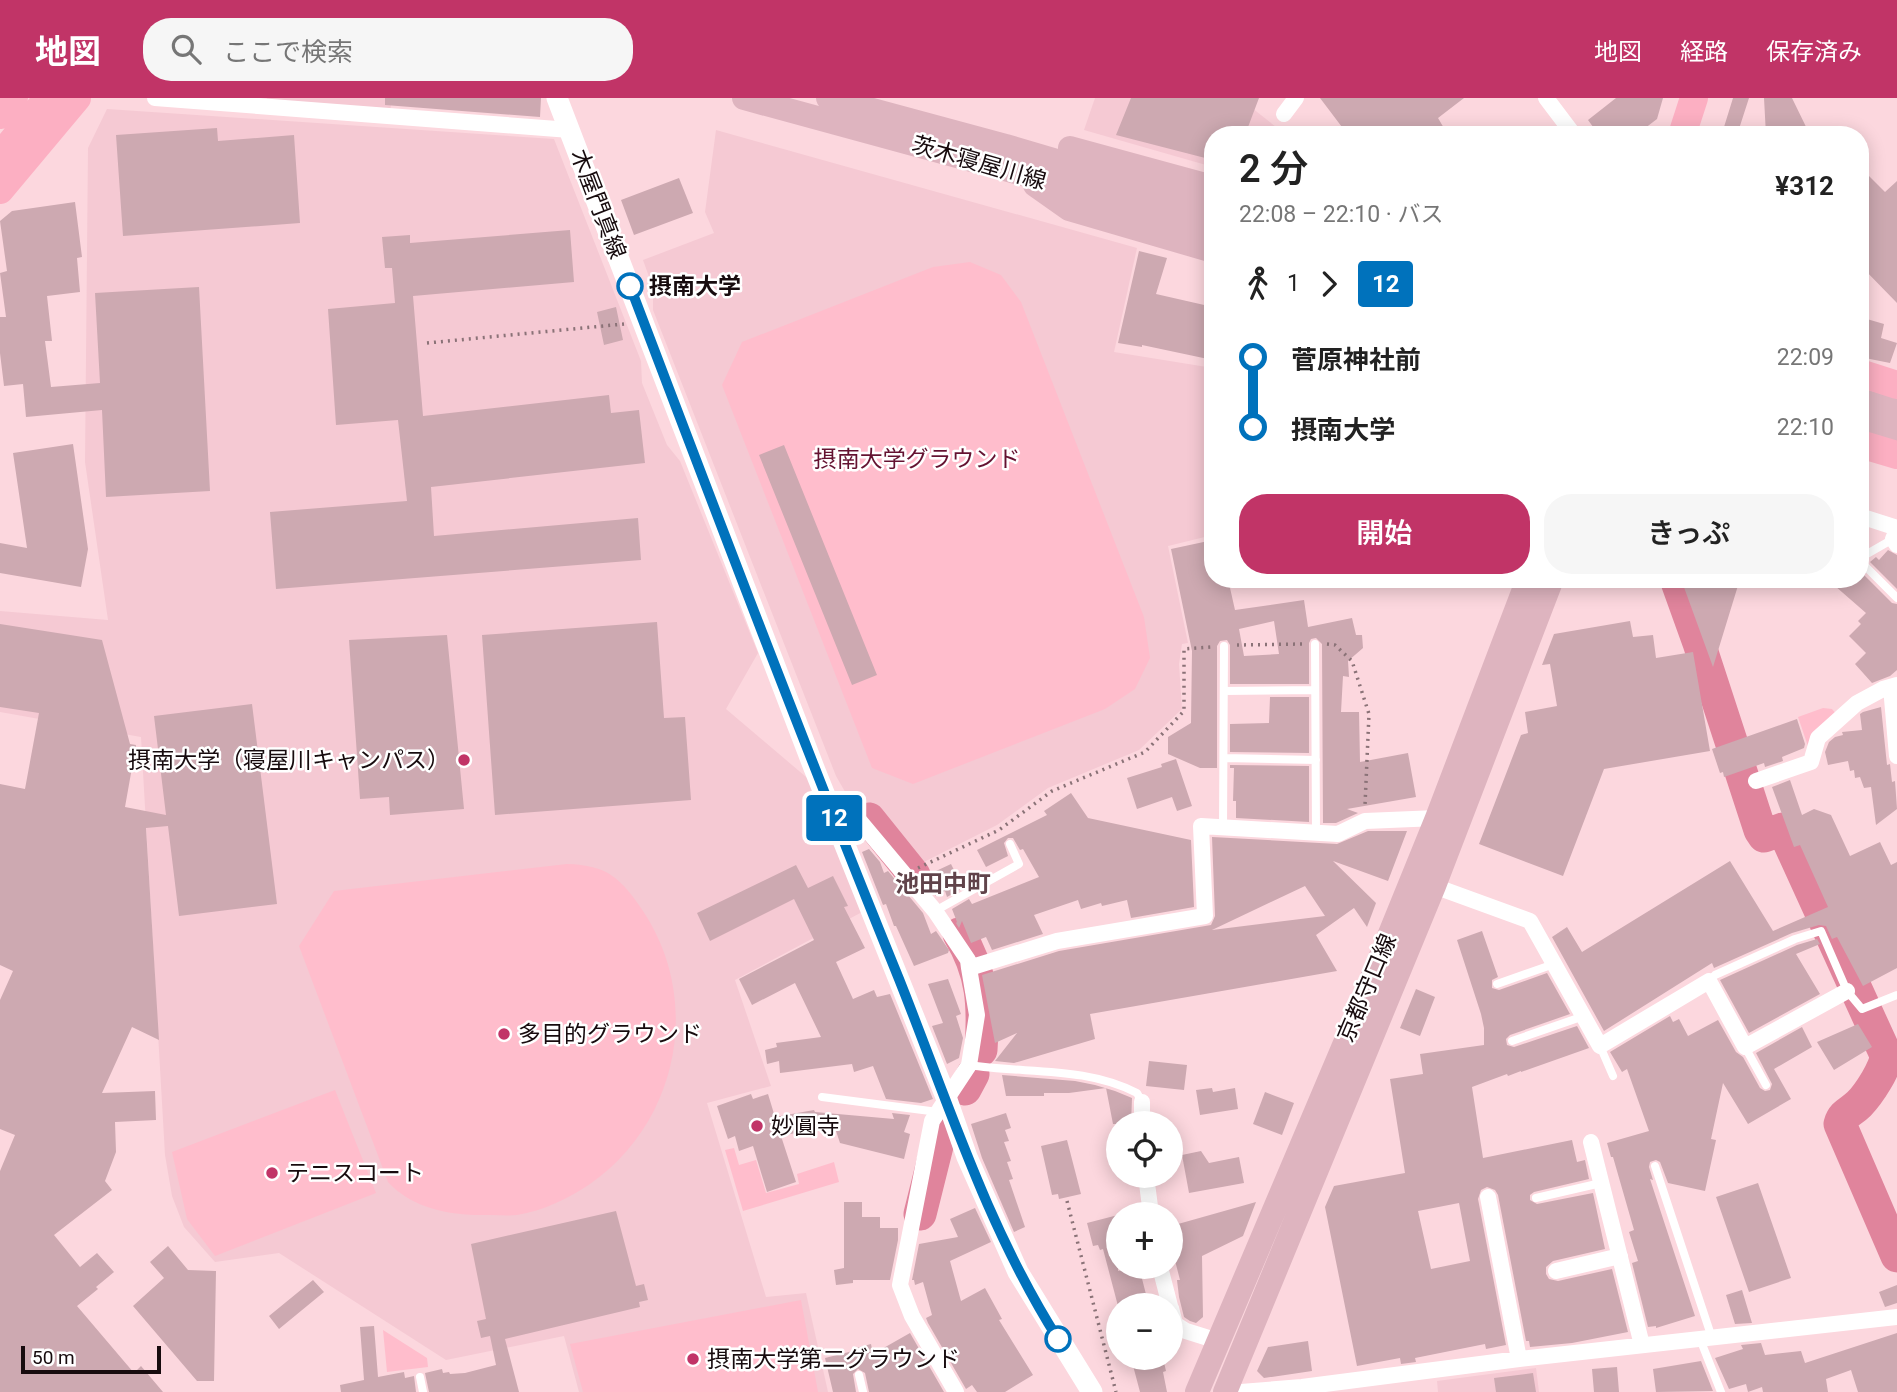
<!DOCTYPE html>
<html lang="ja">
<head>
<meta charset="utf-8">
<style>
  :root { --surface:#fff; --page:#f6f6f6; --text:#222; --muted:#767676; --accent:#c13467 }
  body { margin:0; font-family:Roboto,"Noto Sans JP",sans-serif; background:var(--page); color:var(--text); height:100vh; display:flex; flex-direction:column; font-size:26px; white-space:nowrap }
  * { box-sizing:border-box; margin:0 }
  p { font-size:23px; color:var(--muted) }
  .icon { flex:none; width:38px; height:38px; fill:none; stroke:currentColor; stroke-width:2; stroke-linecap:round; stroke-linejoin:round }
  .map { position:relative; flex:1; overflow:hidden }
  .sheet { position:absolute; left:1204px; top:28px; width:665px; height:462px; display:flex; flex-direction:column; background:var(--surface); border-radius:28px; box-shadow:0 4px 18px #0003 }
  .sheet>* { flex:none }
  .badge { padding:0 14px; border-radius:5px; font-size:24px; line-height:46px }
  .buttons { position:absolute; left:1106px; top:1013px; display:grid; gap:14px }
  .buttons a { display:grid; place-items:center; width:77px; height:77px; border-radius:50%; background:var(--surface); box-shadow:0 4px 18px #0003; font-size:35px }
  .scale { position:absolute; left:21px; bottom:18px; width:140px; box-sizing:border-box; padding-left:7px; border:4px solid #170b0e; border-top:0; font-size:19px; line-height:24px; white-space:nowrap; color:#170b0e; -webkit-text-stroke:5px #fff; paint-order:stroke }
  .map>.badge { position:absolute; translate:-50% -50%; box-shadow:0 0 0 4px #fff }
  .legs { display:flex; align-items:center; gap:10px; height:77px; padding:0 35px; font-size:23px }
  .legs p { margin-inline-start:auto }
  .summary { display:flex; align-items:center; justify-content:space-between; height:119px; padding:0 35px }
  h1 { font-size:38px; font-weight:600; line-height:52px }
  .action { display:flex; gap:14px; margin-top:auto; padding:14px 35px }
  .action a { flex:1; height:80px; border-radius:28px; background:var(--accent); color:#fff; font-size:28px; font-weight:600; line-height:80px; text-align:center }
  .action a+a { background:var(--page); color:var(--text) }
  ul { padding:0 35px; list-style:none }
  li { display:flex; align-items:center; gap:24px; height:70px; font-size:26px }
  li i { display:grid; place-items:center; width:10px; height:100%; margin:0 9px; background:currentColor }
  li i::after { content:''; width:18px; height:18px; margin:-9px; border:5px solid; border-radius:50%; background:var(--surface) }
  li p { margin-inline-start:auto }
  li:first-child i { background:linear-gradient(#0000 50%,currentColor 0) }
  li:last-child i { background:linear-gradient(currentColor 50%,#0000 0) }
  header { display:flex; align-items:center; gap:42px; box-sizing:border-box; height:98px; padding:0 35px; background:var(--accent); color:#fff }
  header strong { font-size:33px }
  nav { display:flex; gap:38px; margin-inline-start:auto; font-size:24px }
  .search { width:490px; height:63px; background:var(--page); display:flex; align-items:center; gap:18px; box-sizing:border-box; padding:0 24px; border-radius:28px; color:var(--muted); font-size:26px }
  .map>svg:first-child { display:block }
</style>
</head>
<body>
<header>
<strong>地図</strong>
<div class="search"><svg class="icon" aria-label="search" viewBox="0 0 24 24"><circle cx="10" cy="10" r="6"/><path d="M15 15l6 6"/></svg>ここで検索</div>
<nav><a>地図</a><a>経路</a><a>保存済み</a></nav>
</header>
<div class="map">
<svg width="1897" height="1294" viewBox="0 0 1897 1294">
  <rect width="100%" height="100%" fill="#fcd7de"/>
  <path fill="#f5c9d3" d="M267,0H392L390,14L266,4Z
    M1095,0H1251L1247,6L1286,37H1213V69L1084,32Z
    M107,11L554,41L641,263L642,285L667,347L680,363L758,555L726,611L812,684L864,813L735,882L771,988L707,1005L766,1199L806,1195L828,1294H579L564,1238L446,1262L279,1155L215,1164L184,1129L172,1098L165,1057L141,639L0,614V513L108,522L85,364L88,50Z
    M716,32L1137,150L1114,254L1213,270V437L1168,448L1188,545L1182,546L1179,566L1182,611L1139,652L1048,690L997,727L912,770L875,723L863,717L851,704L836,678L653,212V190L643,162L714,135L705,114Z
    M1536,1270L1539,1294H1438L1437,1283Z"/>
  <path fill="#ffbdcc" d="M970,164L1001,177L1021,204L1144,519L1150,560L1135,591L1105,611L913,686L872,670L722,287L742,244L933,169Z
    M1823,610L1832,611L1836,616L1810,654L1798,619Z
    M567,766C607,767 621,780 643,813C703,903 678,1025 590,1086C569,1100 543,1113 517,1117C508,1118 499,1117 490,1117C453,1118 414,1112 388,1084L299,848L334,793Z
    M335,992L376,1095L215,1158L187,1121L172,1054Z
    M734,1050L739,1067L756,1062L766,1095L799,1086L797,1076L834,1064L839,1084L743,1113L725,1052Z
    M801,1202L818,1294H583L570,1246Z
    M383,1232L427,1260L428,1269L387,1274Z"/>
  <g fill="none" stroke-linecap="round" stroke-linejoin="round">
    <path stroke="#e0849c" stroke-width="33" d="M1676,481L1699,545L1760,732L1764,738L1783,731L1886,957C1887,969 1868,997 1859,1006C1851,1014 1843,1015 1840,1026L1897,1158
      M869,721L914,777
      M959,836C983,875 984,908 981,952
      M965,991L973,976
      M920,1116L944,1020"/>
  </g>
  <path fill="#cda9b1" fill-rule="evenodd" d="M385,0H541L540,19L385,7Z
    M1131,0H1259L1245,37H1213V62L1116,37Z
    M1320,0H1464L1438,20L1448,37H1348Z
    M1616,0H1663L1657,21L1636,37H1599L1588,22Z
    M1733,0H1749L1738,34L1724,29Z
    M1764,0H1792L1810,37H1766Z
    M217,30L218,43L294,37L300,125L123,138L116,37Z
    M1860,69L1885,94L1897,83V205L1860,167Z
    M679,80L693,115L634,137L621,102Z
    M75,104L82,159L77,160L80,194L47,198L52,243H45L51,289L100,285L95,195L199,189L210,393L106,399L102,312L26,319L23,286L4,288L0,255V219H6L0,175L7,173L0,123L12,113Z
    M570,132L574,184L413,198L423,318L609,297L611,315L639,312L645,365L431,389L434,438L638,420L641,462L276,491L270,414L407,403L398,322L336,327L328,211L395,205L392,170H385L382,139L410,137V145Z
    M1139,153L1167,160L1156,196L1213,209V239L1208,261L1142,247V249L1118,245Z
    M616,209L623,242L604,247L597,214Z
    M1860,219L1884,226L1881,240L1897,245L1890,265L1860,259Z
    M73,346L88,451L81,489L0,475V445L27,450L13,355Z
    M784,347L877,577L852,587L759,357Z
    M1213,442V481H1228L1235,512L1304,502L1308,529L1352,520L1356,537H1362L1363,550L1348,563L1349,579L1343,578L1341,614H1359L1360,664L1408,655L1416,699L1347,711L1358,715L1336,725H1323L1322,546L1316,540L1311,541L1309,545V586H1230V547L1227,542L1220,543L1217,548V670H1200L1168,656V639L1191,625L1192,553L1171,451ZM1274,523L1279,556L1244,558L1239,531Z
    M1888,452L1897,457V491L1870,464L1876,459L1879,462Z
    M1861,474L1892,505L1897,506V572L1890,578L1872,585L1855,566L1866,555L1849,538L1861,526L1858,523L1866,515L1827,481H1860Z
    M1681,481H1740L1713,569Z
    M1630,523L1633,539L1653,537L1656,560L1693,554L1710,653L1604,671L1563,778L1479,746L1521,637L1528,635L1525,614L1557,608L1550,566L1542,567L1554,536Z
    M657,524L664,620L685,619L691,702L495,717L482,537Z
    M0,526L102,542L130,646L136,647L125,709L166,717L154,618L252,606L277,806L179,818L168,728L146,730L159,942L132,929L102,995L155,993L156,1022L115,1024L116,1054L105,1083L112,1092L54,1137L80,1169L97,1155L114,1174L96,1189L98,1191L77,1208L134,1275L141,1268L163,1294H0V1073L15,1037L0,1031V902L13,873L0,867V686L25,691L39,615L0,609Z
    M447,537L464,711L390,717L389,699L360,701L349,542Z
    M1270,599H1309V655L1230,654V626L1269,625Z
    M1881,609L1887,667L1890,666L1892,684L1895,683L1897,711L1876,727L1871,689L1864,690L1860,679L1855,680L1854,672L1850,673L1848,663L1828,667L1825,654L1829,644L1835,639L1843,637L1842,634L1862,632L1860,616L1863,614Z
    M1797,621L1805,646L1804,650L1782,659L1783,663L1765,669L1764,665L1724,679L1723,674L1720,675L1712,651Z
    M1176,661L1192,708L1177,713L1172,699L1137,711L1127,680L1162,669L1161,666Z
    M1230,667L1309,668V724L1236,720V703H1233L1234,670H1230Z
    M1790,682L1802,717L1814,711L1831,717L1850,758L1880,744L1891,767L1897,764V870L1863,888L1837,839L1832,841L1826,828L1819,827L1792,835L1714,870L1712,865L1604,933L1552,839L1567,829L1582,854L1730,763L1773,833L1828,809L1800,747L1794,749L1772,689Z
    M1071,695L1088,720L1191,742L1194,809L1131,820L1127,802L1102,808L1101,805L1081,811L1078,802L1034,817L1043,836L992,852L986,839L971,845L962,823L959,830L956,825L957,824L952,811L969,801L972,806L1039,779L1023,751L1020,752L1013,740H1008L1004,745L1008,758L986,769L977,752L1047,717L1044,713Z
    M1368,733H1407L1388,783L1333,763L1376,805L1367,829L1354,810L1316,837L1337,873L1090,916L1095,941L1014,965L995,963L1017,935L995,945L982,877L1059,853L1211,827L1215,818L1212,739L1337,746ZM1305,788L1325,818L1212,832Z
    M869,751L880,764L884,775L888,773L923,815L931,836L936,833L949,852L948,855L914,868L896,828H894L886,806L883,807L862,754Z
    M951,766L963,790L947,799L945,793L936,798L921,780Z
    M796,767L808,790L833,778L848,808L844,809L865,850L836,864L853,901L874,892L877,899L890,896L933,1001L921,1005L886,1001L873,968L854,974L852,966L780,975L779,963L767,966L765,952L777,949L776,945L821,939L795,885L752,907L739,881L814,842L794,801L710,843L697,815Z
    M1482,833L1498,879L1492,882V890L1499,892L1547,875L1570,916L1510,937L1506,941L1507,947L1514,949L1577,928L1589,950L1521,974V973L1508,978L1507,976L1472,989L1483,1060L1572,1042L1577,1064L1585,1062L1589,1081L1534,1094L1530,1097V1102L1537,1106L1593,1095L1605,1151L1553,1163L1546,1169V1176L1549,1181L1558,1183L1612,1171L1628,1234L1572,1245L1530,1249L1529,1243H1526L1498,1097L1495,1092L1487,1089L1481,1092L1478,1101L1506,1247L1486,1251L1485,1246L1415,1260L1416,1264L1401,1266L1400,1260L1357,1268L1325,1109L1334,1088L1405,1075L1390,981L1423,976L1420,956L1484,947V930L1481,916L1457,842ZM1459,1105L1470,1163L1431,1171L1418,1113Z
    M1817,841L1820,846L1796,856L1820,896L1749,935L1720,882L1797,847Z
    M948,881L961,916L956,918L963,940L959,960L947,966L932,928L943,925L928,886Z
    M1416,891L1435,899L1420,938L1400,930Z
    M1670,918L1673,924L1679,921L1688,938L1718,922L1736,954L1743,959L1760,990L1765,993L1770,992L1772,986L1756,955L1802,929L1812,949L1774,971L1791,1001L1748,1026L1723,985L1711,1041L1716,1042L1705,1093L1668,1085L1660,1064L1656,1062L1650,1064L1649,1069L1653,1082L1650,1081L1695,1218L1656,1230V1228L1648,1229L1632,1165L1638,1163L1629,1134L1634,1132L1613,1059H1611L1607,1045L1649,1033L1627,971L1622,974L1610,954Z
    M1858,926L1872,949L1834,972L1817,944Z
    M1149,963L1187,967L1184,992L1146,988Z
    M1002,977L1075,983L1095,987L1115,993L1132,1000L1131,1026H1113L1106,990L1069,995H1044V998H1006Z
    M1212,990L1213,994L1235,990L1238,1011L1200,1017L1196,992Z
    M1265,994L1294,1005L1282,1037L1253,1026Z
    M751,996L753,1001L768,996L775,1019L814,1012L815,1014L894,1021L892,1015L910,1017L904,1034L910,1036L904,1061L840,1045L834,1027L781,1038L796,1084L767,1094L753,1048L739,1053L735,1038L728,1041L717,1008Z
    M1006,1015L1011,1030L1005,1032L1009,1043L1004,1044L1011,1063L1007,1064L1013,1081L1009,1082L1025,1129L1014,1134L982,1060L971,1026Z
    M1067,1042L1081,1096L1059,1101L1058,1096L1052,1097L1041,1048Z
    M1201,1053L1209,1065L1239,1059L1244,1085L1189,1095L1182,1057Z
    M1758,1085L1791,1180L1749,1194L1716,1099Z
    M844,1104H862V1119H880V1130H898V1142L890,1182H853V1185L836,1187L834,1172L844,1170Z
    M1256,1104L1243,1138L1202,1158L1203,1219L1196,1225L1190,1223L1184,1219L1179,1199L1177,1182H1180L1171,1147V1128Z
    M975,1110L991,1144L950,1163L961,1203L985,1190L1002,1221L999,1222L1033,1277L1005,1294H977L972,1287L966,1291L928,1225L926,1220L932,1217L923,1184L915,1187L914,1182H912L919,1146L958,1139L950,1121Z
    M616,1113L636,1188L644,1186L648,1202L639,1204L640,1209L505,1241L519,1294H429L425,1275L442,1271L443,1275L449,1274L450,1276L465,1275L496,1267L490,1238L481,1240L477,1223L486,1221L471,1146Z
    M1118,1117V1173L1139,1169L1149,1208H1118L1103,1151L1100,1152L1098,1147L1093,1148L1087,1125Z
    M168,1148L188,1172L216,1173L214,1283H197L133,1208L164,1180L150,1164Z
    M313,1182L324,1194L279,1231L269,1218Z
    M1897,1187V1205L1885,1209L1879,1194Z
    M1742,1192L1752,1225L1735,1226L1726,1197Z
    M374,1228L378,1279L404,1274L405,1280L414,1278L416,1294H341L340,1287L364,1282L360,1229Z
    M910,1235L944,1294H869L865,1275L858,1271L853,1276L856,1294H833L825,1260L853,1253L852,1251L871,1246L873,1256Z
    M1897,1235V1294H1858L1851,1272L1826,1281L1828,1294H1763L1762,1289L1748,1294L1746,1286L1729,1291L1715,1260L1743,1251L1741,1247L1761,1245L1765,1257L1801,1253L1805,1265Z
    M1308,1243L1312,1273L1264,1280L1257,1273L1268,1249Z
    M1131,1260H1163L1166,1273L1163,1274L1167,1294H1140Z
    M1701,1263L1713,1293L1656,1294L1653,1271Z
    M1617,1269L1619,1294H1594L1592,1271Z
    M1533,1275L1536,1294H1496L1494,1280Z"/>
  <g fill="none" stroke-linecap="round" stroke-linejoin="round">
    <path stroke="#8a7277" stroke-width="3.5" stroke-dasharray="2 5" stroke-linecap="butt" d="M427,245L624,226
      M1327,546L1335,547L1352,563L1369,616L1365,707
      M1237,547L1302,546
      M918,770L999,732L1052,693L1145,654L1184,613V551L1211,549
      M1067,1103L1116,1294"/>
    <path stroke="#fff" stroke-width="8" d="M1860,460L1893,441
      M1860,463L1897,500
      M1315,546L1316,735
      M1224,593L1315,592
      M1224,660L1316,662
      M1223,730L1224,548
      M935,813L1019,766L1010,746
      M1709,883L1715,877L1795,841L1821,833L1847,893L1862,911L1897,897
      M1497,886L1554,866
      M1512,943L1584,918
      M1600,948L1613,978
      M1745,949L1766,987
      M969,967C1026,976 1085,968 1137,995L1142,1004
      M822,999L938,1014
      M1655,1068L1712,1240
      M1536,1100L1601,1085
      M1700,1241L1721,1294
      M859,1277L863,1294
      M420,1279L423,1294"/>
    <path stroke="#fff" stroke-width="16" d="M155,0L570,32
      M1546,0L1574,37
      M1284,16L1296,0
      M1860,418L1897,430
      M1897,432L1893,441L1897,447
      M1891,589L1897,658
      M1756,683L1811,664L1818,640L1857,605L1883,591L1897,587
      M827,702H842L935,813L968,862L969,870L977,917L969,967L932,1023L900,1187L912,1218L956,1294
      M1434,788L1530,823L1600,948L1709,883L1745,949L1847,893
      M969,870L1057,843L1205,818L1201,728L1338,736L1365,723L1437,720
      M1142,1026V1004
      M1591,1044L1642,1247
      M1146,1078L1151,1116
      M1488,1099L1519,1261
      M1160,1169L1170,1208
      M1556,1173L1620,1158
      M1171,1210L1175,1226L1186,1233L1218,1243
      M1241,1294L1302,1289L1519,1261L1897,1219"/>
    <path stroke="#fff" stroke-width="21" d="M557,0L814,670L946,999L967,1059L1018,1174L1092,1294"/>
    <path stroke="#deb4bf" stroke-width="24" d="M744,0L1019,75L1213,132
      M828,0L1006,48L1213,109
      M1070,50L1213,89
      M1035,87L1069,111L1213,153
      M1860,302L1897,313
      M1860,324L1897,335
      M1197,1294L1359,912L1437,720L1528,481
      M1225,1294L1434,788L1552,481"/>
    <path stroke="#fcafc2" stroke-width="28" d="M0,17L14,0
      M1682,37L1694,0
      M0,58L48,0
      M0,92L77,0
      M1860,275L1897,287
      M1860,346L1897,357"/>
  </g>
  <g fill="none" stroke-linecap="round" stroke-linejoin="round">
    <g stroke="#fff" stroke-width="16">
      <path id="line-1" d="M630,188C718,420 806,652 899,881C948,1004 987,1129 1058,1241"/>
    </g>
    <use href="#line-1" stroke="#0072bc" stroke-width="10"/>
  </g>
  <g fill="#fff" stroke="#0072bc" stroke-width="3.5">
    <circle cx="630" cy="188" r="12"/>
    <circle cx="1058" cy="1241" r="12"/>
  </g>
  <g fill="#c13467" stroke="#fff" stroke-width="2.5">
    <circle cx="464" cy="662" r="7"/>
    <circle cx="504" cy="936" r="7"/>
    <circle cx="757" cy="1028" r="7"/>
    <circle cx="272" cy="1075" r="7"/>
    <circle cx="693" cy="1261" r="7"/>
  </g>
  <g text-anchor="middle" dominant-baseline="central" stroke-width="5" stroke-linejoin="round" paint-order="stroke">
    <g font-size="23" fill="#170b0e" stroke="#fff">
      <text transform="translate(979 65) rotate(16)">茨木寝屋川線</text>
      <text transform="translate(598 106) rotate(69)">木屋門真線</text>
      <text transform="translate(1367 890) rotate(-67)">京都守口線</text>
    </g>
    <g font-size="23" font-weight="bold" fill="#170b0e" stroke="#fff" text-anchor="start">
      <text x="649" y="188">摂南大学</text>
    </g>
    <g font-size="23" fill="#641231" stroke="#fff">
      <text x="917" y="361">摂南大学グラウンド</text>
    </g>
    <g font-size="23" fill="#170b0e" stroke="#fff" text-anchor="start">
      <text x="450" y="662" text-anchor="end">摂南大学（寝屋川キャンパス）</text>
      <text x="518" y="936">多目的グラウンド</text>
      <text x="771" y="1028">妙圓寺</text>
      <text x="286" y="1075">テニスコート</text>
      <text x="707" y="1261">摂南大学第二グラウンド</text>
    </g>
    <g font-size="24" font-weight="bold" fill="#60434a" stroke="#fff">
      <text x="943" y="786">池田中町</text>
    </g>
  </g>
</svg>
<div class="buttons">
<a><svg class="icon" aria-label="locate" viewBox="0 0 24 24"><circle cx="12" cy="12" r="6"/><path d="M12 2v4M12 18v4M2 12h4M18 12h4"/></svg></a>
<a>+</a>
<a>−</a>
</div>
<div class="scale">50 m</div>
<b class="badge" style="left:834px;top:720px;background:#0072bc;color:#fff">12</b>
<section class="sheet">
<div class="summary"><div><h1>2 分</h1><p>22:08 – 22:10 · バス</p></div><b>¥312</b></div>
<div class="legs"><svg class="icon" aria-label="walk" viewBox="0 0 24 24"><circle cx="13" cy="4" r="2"/><path d="M13 8l-2 6 4 7M11 14l-3 7M7 12l3-4h3l4 4"/></svg>1<svg class="icon" aria-label="forward" viewBox="0 0 24 24"><path d="M9 5l7 7-7 7"/></svg><b class="badge" style="background:#0072bc;color:#fff">12</b></div>
<ul>
<li><i style="color:#0072bc"></i><b>菅原神社前</b><p>22:09</p></li>
<li><i style="color:#0072bc"></i><b>摂南大学</b><p>22:10</p></li>
</ul>
<div class="action"><a>開始</a><a>きっぷ</a></div>
</section>
</div>
</body>
</html>
